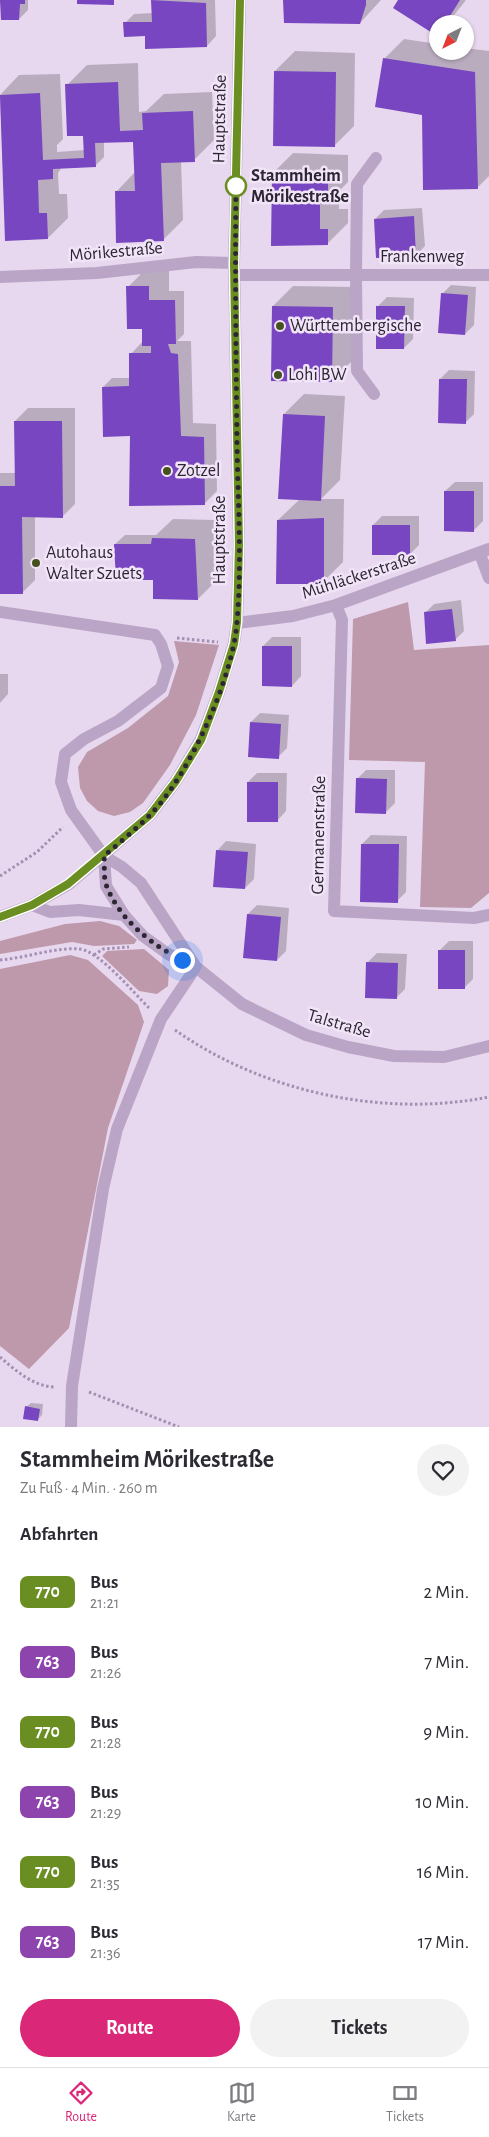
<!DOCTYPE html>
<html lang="de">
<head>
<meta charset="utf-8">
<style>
  :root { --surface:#fff; --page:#f2f2f3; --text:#2b2b33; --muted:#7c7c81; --line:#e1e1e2; --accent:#db2777 }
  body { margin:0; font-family:"Alegreya Sans",sans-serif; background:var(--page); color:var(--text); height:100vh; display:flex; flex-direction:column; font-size:19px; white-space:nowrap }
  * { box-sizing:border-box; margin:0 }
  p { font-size:16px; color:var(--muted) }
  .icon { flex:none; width:28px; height:28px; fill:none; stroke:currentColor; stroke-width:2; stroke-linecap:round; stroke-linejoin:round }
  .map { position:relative; height:1427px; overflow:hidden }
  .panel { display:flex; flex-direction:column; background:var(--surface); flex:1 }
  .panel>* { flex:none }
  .badge { padding:0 10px; border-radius:8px; font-size:18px; line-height:32px }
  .needle { width:32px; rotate:222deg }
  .controls { position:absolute; left:429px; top:15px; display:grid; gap:10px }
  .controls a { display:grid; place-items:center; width:45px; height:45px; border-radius:50%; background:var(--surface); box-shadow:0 1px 4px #0004; font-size:25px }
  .you { position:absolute; width:25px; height:25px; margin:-12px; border:4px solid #fff; border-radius:50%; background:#1a73e8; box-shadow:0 0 0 8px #1a73e833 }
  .map>.badge { position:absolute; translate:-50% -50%; box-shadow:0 0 0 2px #fff }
  h2 { padding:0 20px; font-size:19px; line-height:45px }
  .round { display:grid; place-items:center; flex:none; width:52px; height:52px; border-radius:26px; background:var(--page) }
  .headline { display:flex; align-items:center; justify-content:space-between; height:85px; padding:0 20px }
  h1 { font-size:24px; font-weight:700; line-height:38px }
  .primary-button { display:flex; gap:10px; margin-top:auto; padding:10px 20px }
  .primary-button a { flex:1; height:58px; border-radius:30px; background:var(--accent); color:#fff; font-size:20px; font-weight:700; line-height:58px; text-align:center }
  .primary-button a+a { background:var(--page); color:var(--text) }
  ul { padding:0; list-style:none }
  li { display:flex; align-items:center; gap:15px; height:70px; padding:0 20px }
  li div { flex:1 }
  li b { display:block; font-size:19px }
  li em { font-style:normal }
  li .badge { min-width:55px; font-weight:700; text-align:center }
  .tabs { display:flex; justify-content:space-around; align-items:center; height:70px; border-top:1px solid var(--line); background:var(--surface); font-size:14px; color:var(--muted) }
  .tabs a { display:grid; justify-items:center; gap:2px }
  .tabs .on { color:var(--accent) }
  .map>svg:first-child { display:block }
</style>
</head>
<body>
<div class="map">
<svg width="489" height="1427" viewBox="0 0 489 1427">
  <rect width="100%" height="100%" fill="#e8d8ef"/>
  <path fill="#bd99ab" d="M408,602L414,650L489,645V893L471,908L420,907L425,762L349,760L353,619Z
    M174,641L219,645L196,715L170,765L143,803L130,812L114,816L98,811L87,801L80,788L78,767L87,752L128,728L168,696L179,662Z
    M100,921L119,926L137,940L134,944L94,946L72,942L0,954V941L65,924Z
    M144,949L169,970L168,986L157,994L139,991L102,956L107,951Z
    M70,955L88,960L138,1005L144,1022L108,1128L69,1328L29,1369L0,1346V969Z"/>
  <path fill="#0003" d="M0,0H28V10L19,19L3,3H0Z
    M152,0H215L216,36L207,46L125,23L134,14L153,13Z
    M285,0H381L360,23Z
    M399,0H466L447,24H438L437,34Z
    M404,39L438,44V51H465V48L489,51V176L478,187L384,59Z
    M295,51L355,53L354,126L334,146L275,71Z
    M138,63L139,112L146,111L164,94L212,92L214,140L194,160L181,161L183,220L163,240L116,192L135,172L134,141L104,142V157L95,166L62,167L58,173L59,194H67L68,218L48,238L6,240L0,95L19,75L60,74L63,139L57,145V152L85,150V135L67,85L87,65Z
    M293,153L348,155V182L339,191V209H348V223L328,243L273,173Z
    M422,208L425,246L416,255L375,219L384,210Z
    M148,267H169V291H184V334L177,341H191L193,423L216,424L217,491L204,504L130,435L103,387L112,378H131V354L143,341V330L128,287Z
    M451,285L476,287L474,325L465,334L442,294Z
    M293,286L353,287L352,361L332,381L273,306Z
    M387,297L414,298L413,339L404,348L378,306Z
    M449,370L475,371L474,414L465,423L440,379Z
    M304,394L345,396L340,480L321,499H344L343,562L323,582L278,520L300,499L284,414Z
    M28,408H75V504L62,517H35V580L22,593L0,592V467V473H16L15,421Z
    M455,482H483V521L474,530L445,491Z
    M382,516H419V545L410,554L373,525Z
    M173,519L215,520L218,579L198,599L115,544L125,535H156Z
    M461,600L464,631L455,640L425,613L434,604Z
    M272,637H301V676L292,686L263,646Z
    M0,674H8V694L0,703Z
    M260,713L289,715L287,748L278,757L251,722Z
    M366,770H395V803L386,812L357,779Z
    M257,773H287L286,811L277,821L248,782Z
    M371,835L407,836L406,892L397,901L362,844Z
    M226,841L256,844L254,879L245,888L217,851Z
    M257,905L289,908L286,951L277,960L248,914Z
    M449,941H473V979L464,988L440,950Z
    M377,953L407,954L405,989L396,998L368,962Z
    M31,1403L43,1404L42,1415L37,1420L26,1407Z"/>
  <path fill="#7746c0" d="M0,0H25V4H20L19,20H1Z
    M77,0H114V5L77,4Z
    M151,0L206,3L207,47L145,49V36L124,37L123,22H152Z
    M283,0H366V5L360,24L284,23Z
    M398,0H460L445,24H438L437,36L393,8Z
    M383,58L475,72L478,189L423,190L422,115L375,107Z
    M274,71L336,72L335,147L273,146Z
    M118,82L120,131L143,130L142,113L193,111L195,162L161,163L164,241L116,243L115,191H135L133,142L95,143L96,167L53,169V179L38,180L39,213H47L48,239L5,241L0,95L40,93L43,160L84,158L83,136H67L65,84Z
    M272,172L328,175V204H320V229H328V245L271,246Z
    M414,216L416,256L376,258L374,219Z
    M126,286H149V300H175L176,344H168L171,353L178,354L181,436L204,437L205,505L129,506L130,436L103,437L102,387L129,386V353H151V346H142V329H127Z
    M441,293L468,295L465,335L438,333Z
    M272,306L333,307L332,382L271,381Z
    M376,306H405L404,349H376Z
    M439,379H467L466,424L438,423Z
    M283,414L325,416L321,501L278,499Z
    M14,421H62L63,518L22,517L23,594H0V486H15Z
    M444,491H474V532L444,531Z
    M324,518V584H276L277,520Z
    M372,525H410V555H372Z
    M152,538L195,539L198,600L153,599V580H116L114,544H151Z
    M452,609L456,641L426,644L424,612Z
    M262,646H292V687L262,686Z
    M250,722L281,724L279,759L248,757Z
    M356,778L387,779L386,814L355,813Z
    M247,782H278V822H247Z
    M361,844H399L398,903L360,902Z
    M216,850L248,852L245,889L213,887Z
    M247,914L281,917L277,961L243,958Z
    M438,950H465V989H438Z
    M366,962L398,963L397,999L365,998Z
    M25,1406L40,1409L38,1421L23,1419Z"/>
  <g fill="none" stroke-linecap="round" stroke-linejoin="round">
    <path stroke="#a48fb2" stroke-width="3" stroke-dasharray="2.5 2.5" stroke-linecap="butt" d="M177,638L218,642
      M0,876L37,852L63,827
      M94,955L103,949L129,947
      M0,960C26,958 54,947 80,949C99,951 135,994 149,1008
      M175,1030C263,1092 383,1118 489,1097
      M0,1357C16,1371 34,1387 56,1387
      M89,1392L179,1427"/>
    <path stroke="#baa5c6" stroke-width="12" d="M234,275H489
      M0,277L97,273L196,262L234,263
      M374,394L357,371L356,274L357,184L376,158
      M480,554L489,578
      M336,605L342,620L334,911L474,918L489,915
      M0,612L155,635L161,644L168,666L161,688L118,721L84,739L65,754L61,782L71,810L104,856L122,867L141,883L196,967
      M237,623L293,616L336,605L489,549
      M104,856L106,886L124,915L143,936L168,954L196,967L242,1004L306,1035L348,1047L394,1056L444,1057L489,1046
      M32,905L50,912L79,910L124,915
      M0,917L32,905L69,884L150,815L176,781L201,739L219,692L234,643L237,623L239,545L234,263L240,0
      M71,1427L72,1386L103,1189L117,1129L161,1019L196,967"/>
  </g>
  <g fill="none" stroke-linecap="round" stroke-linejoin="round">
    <g stroke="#fff" stroke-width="11">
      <path id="line" d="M0,917L32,905L68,884L150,815L176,781L201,740L219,692L234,644L237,622L239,545L234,263L240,0"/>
    </g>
    <use href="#line" stroke="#6b8e23" stroke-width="8"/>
    <path stroke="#2c2633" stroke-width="5" stroke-dasharray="0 9" d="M182,960C152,945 120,920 107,887C103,879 105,865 104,856C119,843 135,830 149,816C189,776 233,678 237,622C242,563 238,503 237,444C236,358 235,272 236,186"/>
  </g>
  <circle fill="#fff" stroke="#6b8e23" stroke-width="2.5" cx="236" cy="186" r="10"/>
  <g fill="#46521e" stroke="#f2e4f8" stroke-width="2">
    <circle cx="280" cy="326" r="5"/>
    <circle cx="278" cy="375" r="5"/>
    <circle cx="167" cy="471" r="5"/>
    <circle cx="36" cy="563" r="5"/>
  </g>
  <g text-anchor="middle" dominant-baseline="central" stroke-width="5" stroke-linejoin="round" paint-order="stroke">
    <g font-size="18" fill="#2c2633" stroke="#f2e4f8">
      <text transform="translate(220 119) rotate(-89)">Hauptstraße</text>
      <text transform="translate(116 252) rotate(-5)">Mörikestraße</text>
      <text x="422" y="257">Frankenweg</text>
      <text transform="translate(220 540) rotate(-90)">Hauptstraße</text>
      <text transform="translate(359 576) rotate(-18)">Mühläckerstraße</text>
      <text transform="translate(319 835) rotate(-89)">Germanenstraße</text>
      <text transform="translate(339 1024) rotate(16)">Talstraße</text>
    </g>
    <g font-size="18" font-weight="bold" fill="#2c2633" stroke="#f2e4f8" text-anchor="start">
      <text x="251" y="176">Stammheim<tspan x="251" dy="21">Mörikestraße</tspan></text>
    </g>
    <g font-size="18" fill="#2c2633" stroke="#f2e4f8" text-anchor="start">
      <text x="290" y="326">Württembergische</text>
      <text x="288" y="375">Lohi BW</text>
      <text x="177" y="471">Zotzel</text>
      <text x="46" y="553">Autohaus<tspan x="46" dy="21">Walter Szuets</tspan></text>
    </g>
  </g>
</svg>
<div class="controls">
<a><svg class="needle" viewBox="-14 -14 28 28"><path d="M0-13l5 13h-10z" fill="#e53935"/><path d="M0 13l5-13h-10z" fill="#7c7c81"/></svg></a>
</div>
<div class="you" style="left:182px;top:960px"></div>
</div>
<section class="panel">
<div class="headline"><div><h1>Stammheim Mörikestraße</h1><p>Zu Fuß · 4 Min. · 260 m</p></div><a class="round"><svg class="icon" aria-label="heart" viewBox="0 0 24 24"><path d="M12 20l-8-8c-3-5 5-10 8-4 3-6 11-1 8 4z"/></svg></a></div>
<h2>Abfahrten</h2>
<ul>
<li><span class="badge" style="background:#6b8e23;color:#fff">770</span><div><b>Bus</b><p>21:21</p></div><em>2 Min.</em></li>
<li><span class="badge" style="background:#8e44ad;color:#fff">763</span><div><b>Bus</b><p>21:26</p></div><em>7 Min.</em></li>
<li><span class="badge" style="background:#6b8e23;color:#fff">770</span><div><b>Bus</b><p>21:28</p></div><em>9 Min.</em></li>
<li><span class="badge" style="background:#8e44ad;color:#fff">763</span><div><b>Bus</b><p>21:29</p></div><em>10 Min.</em></li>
<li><span class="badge" style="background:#6b8e23;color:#fff">770</span><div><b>Bus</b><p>21:35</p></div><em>16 Min.</em></li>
<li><span class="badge" style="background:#8e44ad;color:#fff">763</span><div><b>Bus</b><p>21:36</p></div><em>17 Min.</em></li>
</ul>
<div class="primary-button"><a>Route</a><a>Tickets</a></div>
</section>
<nav class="tabs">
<a class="on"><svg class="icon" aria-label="directions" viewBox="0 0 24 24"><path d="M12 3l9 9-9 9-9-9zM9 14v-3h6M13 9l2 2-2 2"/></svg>Route</a>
<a><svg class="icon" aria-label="map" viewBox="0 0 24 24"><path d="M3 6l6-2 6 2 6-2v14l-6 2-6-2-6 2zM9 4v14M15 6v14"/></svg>Karte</a>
<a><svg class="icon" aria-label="tickets" viewBox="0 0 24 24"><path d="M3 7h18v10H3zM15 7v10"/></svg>Tickets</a>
</nav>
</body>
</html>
